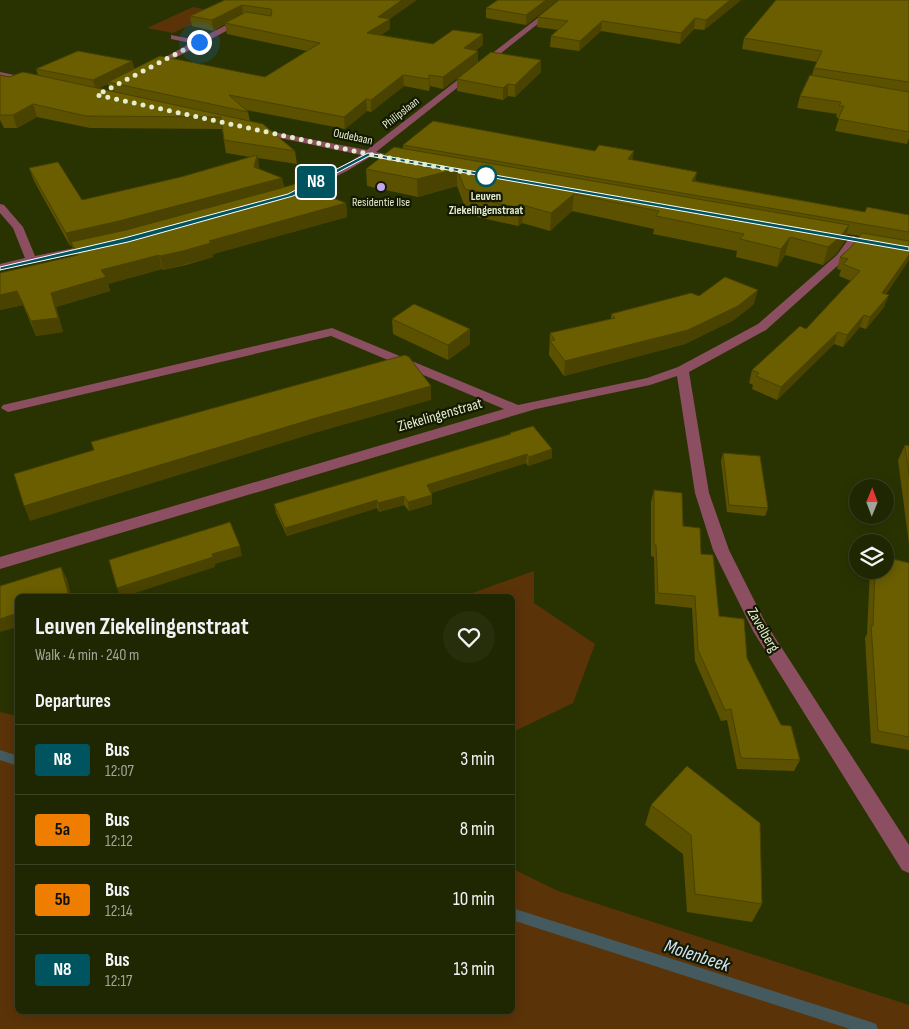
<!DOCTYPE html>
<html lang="en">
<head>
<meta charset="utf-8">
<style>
  :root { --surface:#1f2602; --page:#272e0c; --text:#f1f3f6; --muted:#a1a599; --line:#3c4324 }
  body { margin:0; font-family:"Sofia Sans Condensed",sans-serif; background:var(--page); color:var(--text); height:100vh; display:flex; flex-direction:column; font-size:19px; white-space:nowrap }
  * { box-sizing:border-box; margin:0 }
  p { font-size:16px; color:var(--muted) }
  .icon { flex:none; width:28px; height:28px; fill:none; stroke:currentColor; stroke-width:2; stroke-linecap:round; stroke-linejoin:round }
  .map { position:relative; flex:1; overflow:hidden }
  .panel { position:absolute; left:15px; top:594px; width:500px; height:420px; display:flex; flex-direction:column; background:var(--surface); border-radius:8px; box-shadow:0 2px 12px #0003,0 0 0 1px var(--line) }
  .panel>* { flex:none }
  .badge { padding:0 10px; border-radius:4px; font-size:18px; line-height:32px }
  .needle { width:32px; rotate:1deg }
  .controls { position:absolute; left:849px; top:479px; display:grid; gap:10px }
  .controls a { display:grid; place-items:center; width:45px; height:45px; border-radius:50%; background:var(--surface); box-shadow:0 2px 12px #0003,0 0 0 1px var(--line); font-size:25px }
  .you { position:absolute; width:25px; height:25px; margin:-12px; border:4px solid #fff; border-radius:50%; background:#1a73e8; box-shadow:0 0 0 8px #1a73e833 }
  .map>.badge { position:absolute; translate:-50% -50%; box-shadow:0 0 0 2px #fff }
  h2 { padding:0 20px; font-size:19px; line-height:45px }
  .round { display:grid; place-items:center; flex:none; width:52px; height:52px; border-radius:26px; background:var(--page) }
  .head { display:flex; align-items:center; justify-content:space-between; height:85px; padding:0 20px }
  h1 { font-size:24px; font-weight:700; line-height:38px }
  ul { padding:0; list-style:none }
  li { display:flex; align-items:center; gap:15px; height:70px; padding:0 20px; border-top:1px solid var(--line) }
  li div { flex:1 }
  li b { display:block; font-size:19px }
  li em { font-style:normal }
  li .badge { min-width:55px; font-weight:700; text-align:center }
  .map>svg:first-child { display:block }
</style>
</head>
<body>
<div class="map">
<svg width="909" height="1029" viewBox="0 0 909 1029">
  <rect width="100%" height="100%" fill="#293302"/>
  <path fill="#5b3309" d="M193,7L218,12L173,33L147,28Z
    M534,571V603L595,644L573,703L513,732L512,596H464Z
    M0,712L17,716L18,1011H512L513,869L558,891L909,1005V1029H0Z"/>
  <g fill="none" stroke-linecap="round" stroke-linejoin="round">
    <path fill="#445a5e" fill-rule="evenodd" d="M0,750L18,756V766L0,760Z
      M512,908L871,1022L876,1024L878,1029H850L512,920Z"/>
    <path fill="#8b4f61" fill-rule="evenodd" d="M561,0H568L376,152L403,158V162L370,157L347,171L292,198H284V194L341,167L361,155L256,133L252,130L253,128L367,150Z
      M242,17L249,19L154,69L147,67L191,43L171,39V35L197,40Z
      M0,72L34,79L35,81L31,83L0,76Z
      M0,204L4,205L23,227L35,256L94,244L99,247L94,250L0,270V264L25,258L13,228L0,213Z
      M854,236L859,239L845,259L766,330L689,372L709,493L729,550L765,622L909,845V873L902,870L753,631L713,550L695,493L677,376L650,385L536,409L0,569V557L504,409L331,336L8,412L1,408L3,405L332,328L518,405L647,378L678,367L758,324L837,255L850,237Z"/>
  </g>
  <path fill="#5b5101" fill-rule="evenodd" d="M225,0L390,19V29L381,35L433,44L483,34V45L476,50L478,62L443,89L430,86L429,91L404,86L371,112L367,111L345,129L246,110L248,112L250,121L295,151L297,164L258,158L259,169L282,178L284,187L346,203L347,217L213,254V257L186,265L163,270L162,269L108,284L110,291L56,307L63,332L36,336L23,305L0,310V273L75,256L72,246H70L34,181L29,168L82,200L181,177L250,157L226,153L222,129L90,128L37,117L17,128H4L0,120V75L9,77L38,75L36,69L132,61L134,68L265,77L307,51L227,34L225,24L213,31L192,26L190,16ZM108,84L110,91L99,88Z
    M558,0L526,25L486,18V8Z
    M741,0L704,30L694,29L680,44L601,31L579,51L550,47L551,36L558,30L537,27L538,17Z
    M909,0V138L907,144L835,131L839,118L836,117L837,114L797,108L800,96L812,75L814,68L817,62L742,49L744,38Z
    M541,72L515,97L508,96L503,100L457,91V79Z
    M403,145L632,160L695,181L865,212L909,215V260L886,294L884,307L866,329L860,327L843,347L834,344L777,400L752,389L753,385L749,383L752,370L806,329L851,281L839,276L841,270L837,269L840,257L850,248L860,236L847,234L844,242L836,254L823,265L785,255L777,267L736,257L737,251L653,234L654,229L572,211L550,231L522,223L518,226L477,217V209L465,207L457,186L418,197L367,186L366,169L403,148Z
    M699,296L754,304L734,320L685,344L564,376L549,355L550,333L611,319V314Z
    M392,319L470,344L448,360L393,334Z
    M510,433L552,449V458L528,466L526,463L431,493L432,495V504L409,511L404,505L379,512L377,508L287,536L276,513L274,504L510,434Z
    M905,445L909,446V544L898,460Z
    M723,453L768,508L765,516L727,512L721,461Z
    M654,490L683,526L701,554L719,616L747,658L781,725L800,760L794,771L737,769L727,720L721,721L695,661L692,608L655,604L654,557L651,556V502Z
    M909,563V750L871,743L865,638L867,634L870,570H885Z
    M687,766L762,904L752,922L687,912L683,854L645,825L651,805Z"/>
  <path fill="#4a4201" d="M402,0H417L390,19V29L367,44V33L378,17Z
    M546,0H558L526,25V15Z
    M730,0H741L704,30L706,20Z
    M242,5L243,15L225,23V24L213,31L212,20Z
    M695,18L694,29L680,44L681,33Z
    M602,21L601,31L579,51L580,41Z
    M483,34V45L464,59V48Z
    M478,51V62L443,89V77Z
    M541,60V72L515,97V85Z
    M132,61L134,71L108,82V84L96,90L93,80Z
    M403,75L404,86L371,112V100Z
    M429,75L430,86L429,91Z
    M508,84V96L503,100V88Z
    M366,99L367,111L345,129L344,117Z
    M33,104L37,117L17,128L13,115Z
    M634,151L632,162L628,159Z
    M257,155L259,168L256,180L254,167Z
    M457,169V186L418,197L417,179Z
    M697,172L695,183L692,181Z
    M282,178L284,192L73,246L71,242L72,246H70L66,233Z
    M574,194L572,211L550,231L551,213Z
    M346,203L347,217L213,254V257L163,270L160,256L209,241Z
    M523,205L522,223L518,226L519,208Z
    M849,225L844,242L836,254L823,265L828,247Z
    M790,237L785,255L777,267L781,249Z
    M159,255L162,269L108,284L110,291L56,307L63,332L36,336L31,321L51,293L101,270Z
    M909,255V260L878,305L882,293Z
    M758,290L754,304L734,320L685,344L564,376L565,361Z
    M17,291L23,305L0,310V295Z
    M889,295L884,307L866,329L870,317Z
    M864,315L860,327L843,347L847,335Z
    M470,329V344L448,360V345Z
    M838,332L834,344L777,400L781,387Z
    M431,386V400L318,432L30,521L24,506L316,418Z
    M552,449V458L528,466L529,457Z
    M527,454L526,463L427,494V485Z
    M432,495V504L409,511L408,502Z
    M404,496V505L379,512L378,503Z
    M377,500V508L287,536L285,528Z
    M240,546L242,556L215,564V567L126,596H120L117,588L212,554Z
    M61,567L67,579L71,596H69Z
    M18,613V627L0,632V619Z"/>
  <path fill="#6a5e01" stroke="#4a4201" d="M225,0H402L378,17L390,19L367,33L433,44L453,30L483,34L464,48L478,51L443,77L429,75V79L403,75L371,100L366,99L344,117L229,95L248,112L108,82L160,56L265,77L320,43L225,23L246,12L271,16L272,10L270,9L242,5L212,20L190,16Z
    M498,0H546L526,15L486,8Z
    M559,0H730L706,20L695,18L681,33L602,21L580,41L551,36L568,21L538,17Z
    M776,0H909V82L814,68L822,51L744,38Z
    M78,51L132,61L93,80L36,69Z
    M491,52L541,60L515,85L508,84L503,88L457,79Z
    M23,72L263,124L295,151L224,140L221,117L86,116L33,104L13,115H0V75L9,77Z
    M810,75L909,92V132L838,119L844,106H839L841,102L800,96Z
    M433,121L595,151L599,145L634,151L628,159L697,172L692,181L865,212L867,207L909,215V232L403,145Z
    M394,147L849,225L841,236L828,247L790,237L781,249L740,239L744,234L656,216L659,211L574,194L551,213L523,205L519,208L477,199L483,193L465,189L457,169L417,179L366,169Z
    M257,155L254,167L282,178L119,221L66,233L29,168L58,162L82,200L181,177Z
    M296,184L346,203L209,241L211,243L183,251L160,256L159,255L101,270L106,277L51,293L58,318L31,321L17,291L0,295V273L78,255L71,242L126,230Z
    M862,233L909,241V255L882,293L889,295L870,317L864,315L847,335L838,332L781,387L756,376L759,373L752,370L800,326L806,329L860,271L843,264L848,259L840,257L850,248Z
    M725,277L758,290L738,306L688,330L565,361L550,341L555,340L550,333L615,318L611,314L691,293L699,296Z
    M414,304L470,329L448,345L392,319Z
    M405,355L409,357L431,386L316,418L24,506L14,474L94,450L91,442Z
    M533,426L552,449L529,457L527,454L427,485L432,495L408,502L404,496L378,503L377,500L285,528L274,504L511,434L510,433Z
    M905,445L909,446V475Z
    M723,453L760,456L768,508L729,505Z
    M654,490L682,493L683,526L700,528L701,554L713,555L719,616L744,619L747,658L781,725L791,726L800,760L741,758L731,709L725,710L698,650L695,596L658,593L656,545H654Z
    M230,522L240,546L212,554L213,557L117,588L109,560Z
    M885,557L909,563V737L878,731L871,625L873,626L875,570H885Z
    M61,567L69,596H18V613L0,619V586Z
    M687,766L760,823L762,904L695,894L691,835L651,805Z"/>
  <path fill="#005460" stroke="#fff" d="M368,153L909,247V251L369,156L293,196L128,242L0,270V267L124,238L288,194Z"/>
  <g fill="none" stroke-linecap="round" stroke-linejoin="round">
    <path stroke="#e3edcd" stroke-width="5" stroke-dasharray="0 9" d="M199,42L97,95L368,154L486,176"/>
  </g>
  <circle fill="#fff" stroke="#005460" stroke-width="2.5" cx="486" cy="176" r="10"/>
  <circle fill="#c3a7f2" stroke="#141902" stroke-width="2" cx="381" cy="187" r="5"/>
  <g text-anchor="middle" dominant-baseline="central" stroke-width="4.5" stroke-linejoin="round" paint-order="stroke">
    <g font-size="12" fill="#e3edcd" stroke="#141902">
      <text transform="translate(401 113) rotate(-38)">Philipslaan</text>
      <text transform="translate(353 137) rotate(12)">Oudebaan</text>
    </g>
    <g font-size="12" font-weight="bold" fill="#e3edcd" stroke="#141902">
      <text x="486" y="196">Leuven<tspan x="486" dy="14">Ziekelingenstraat</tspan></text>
    </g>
    <g font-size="12" fill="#e3edcd" stroke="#141902">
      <text x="381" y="202">Residentie Ilse</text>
    </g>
    <g font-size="15" fill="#e3edcd" stroke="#141902">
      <text transform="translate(440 415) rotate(-16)">Ziekelingenstraat</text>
      <text transform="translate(763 630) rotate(60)">Zavelberg</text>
    </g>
    <g font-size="19" font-style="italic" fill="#d0e4f4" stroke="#141902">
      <text transform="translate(697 956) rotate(18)">Molenbeek</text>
    </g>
  </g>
</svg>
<div class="controls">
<a><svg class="needle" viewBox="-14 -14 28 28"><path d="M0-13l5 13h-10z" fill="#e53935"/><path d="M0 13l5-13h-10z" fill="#a1a599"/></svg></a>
<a><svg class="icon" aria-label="layers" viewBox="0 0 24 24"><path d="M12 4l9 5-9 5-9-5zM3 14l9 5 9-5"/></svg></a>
</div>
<div class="you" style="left:199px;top:42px"></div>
<b class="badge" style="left:316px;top:182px;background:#005460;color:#fff">N8</b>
<section class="panel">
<div class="head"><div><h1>Leuven Ziekelingenstraat</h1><p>Walk · 4 min · 240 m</p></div><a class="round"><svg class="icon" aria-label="heart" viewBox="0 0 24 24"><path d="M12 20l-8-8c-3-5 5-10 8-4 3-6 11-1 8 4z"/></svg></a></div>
<h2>Departures</h2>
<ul>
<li><span class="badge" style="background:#005460;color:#fff">N8</span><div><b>Bus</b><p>12:07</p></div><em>3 min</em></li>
<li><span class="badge" style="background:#ef7d00;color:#111">5a</span><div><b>Bus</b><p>12:12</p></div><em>8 min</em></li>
<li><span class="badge" style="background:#ef7d00;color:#111">5b</span><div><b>Bus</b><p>12:14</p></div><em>10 min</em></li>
<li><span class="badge" style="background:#005460;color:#fff">N8</span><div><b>Bus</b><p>12:17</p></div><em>13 min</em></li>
</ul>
</section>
</div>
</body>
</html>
